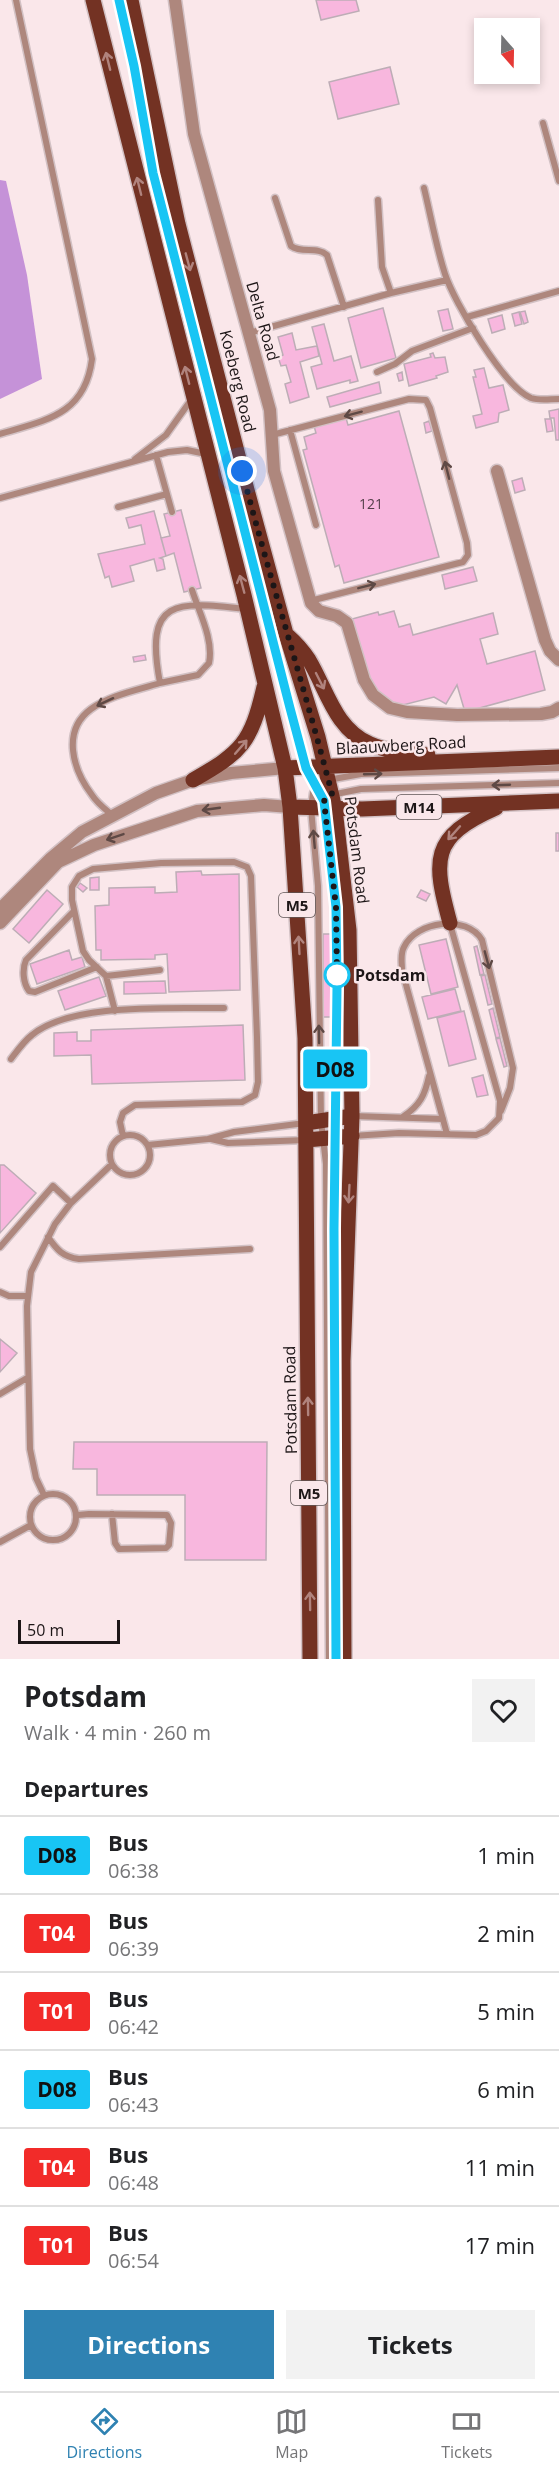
<!DOCTYPE html>
<html lang="en">
<head>
<meta charset="utf-8">
<style>
  :root { --surface:#fff; --page:#f2f2f2; --text:#202124; --muted:#757577; --line:#e0e0e0; --accent:#2f82b2 }
  body { margin:0; font-family:"Open Sans",sans-serif; background:var(--page); color:var(--text); height:100vh; display:flex; flex-direction:column; font-size:22px; white-space:nowrap }
  * { box-sizing:border-box; margin:0 }
  p { font-size:20px; color:var(--muted) }
  .icon { flex:none; width:33px; height:33px; fill:none; stroke:currentColor; stroke-width:2; stroke-linecap:round; stroke-linejoin:round }
  .map { position:relative; height:1659px; overflow:hidden }
  .panel { display:flex; flex-direction:column; background:var(--surface); flex:1 }
  .panel>* { flex:none }
  .badge { padding:0 12px; border-radius:4px; font-size:21px; line-height:39px }
  .needle { width:39px; rotate:160deg }
  .controls { position:absolute; left:474px; top:18px; display:grid; gap:12px }
  .controls a { display:grid; place-items:center; width:66px; height:66px; border-radius:0px; background:var(--surface); box-shadow:0 3px 9px #0003; font-size:30px }
  .scale { position:absolute; left:18px; bottom:15px; width:102px; box-sizing:border-box; padding-left:6px; border:3px solid #1d1617; border-top:0; font-size:16px; line-height:21px; white-space:nowrap; color:#1d1617; -webkit-text-stroke:4px #fae7ea; paint-order:stroke }
  .you { position:absolute; width:30px; height:30px; margin:-15px; border:4px solid #fff; border-radius:50%; background:#1a73e8; box-shadow:0 0 0 9px #1a73e833 }
  .map>.badge { position:absolute; translate:-50% -50%; box-shadow:0 0 0 3px #fff }
  h2 { padding:0 24px; font-size:22px; line-height:54px }
  .round { display:grid; place-items:center; flex:none; width:63px; height:63px; border-radius:0px; background:var(--page) }
  .summary { display:flex; align-items:center; justify-content:space-between; height:102px; padding:0 24px }
  h1 { font-size:28px; font-weight:700; line-height:45px }
  .button { display:flex; gap:12px; margin-top:auto; padding:12px 24px }
  .button a { flex:1; height:69px; border-radius:0px; background:var(--accent); color:#fff; font-size:24px; font-weight:700; line-height:69px; text-align:center }
  .button a+a { background:var(--page); color:var(--text) }
  ul { padding:0; list-style:none }
  li { display:flex; align-items:center; gap:18px; height:78px; padding:0 24px; border-top:2px solid var(--line) }
  li div { flex:1 }
  li b { display:block; font-size:22px }
  li em { font-style:normal }
  li .badge { min-width:66px; font-weight:700; text-align:center }
  .dock { display:flex; justify-content:space-around; align-items:center; height:84px; border-top:2px solid var(--line); background:var(--surface); font-size:16px; color:var(--muted) }
  .dock a { display:grid; justify-items:center; gap:3px }
  .dock .active { color:var(--accent) }
  .map>svg:first-child { display:block }
</style>
</head>
<body>
<div class="map">
<svg width="559" height="1659" viewBox="0 0 559 1659">
  <rect width="100%" height="100%" fill="#fae7ea"/>
  <path fill="#c592d8" d="M0,180L6,181L27,275L42,379L0,399Z"/>
  <path fill="#f8b7de" stroke="#bdadb6" stroke-width="1.5" d="M316,0H356L359,11L321,20Z
    M390,67L399,104L338,119L329,82Z
    M383,308L396,358L361,368L348,318Z
    M448,309L453,329L443,331L438,311Z
    M525,311L528,322L524,324L520,312Z
    M519,312L522,324L515,326L512,314Z
    M502,315L505,329L492,333L488,319Z
    M324,324L334,361L351,356L358,381L350,383V380L317,389L311,367L322,364L312,327Z
    M292,333L296,350L317,346L319,356L300,362L309,397L290,403L285,384L291,382L286,365L281,366L278,357L283,355L278,337Z
    M433,353L435,358L445,357L448,372L436,376L437,378L409,386L404,364L431,357L430,354Z
    M484,368L489,388L503,385L509,410L499,413L498,422L476,428L473,416L482,414L473,377H476L474,370Z
    M402,372L403,380L399,381L397,374Z
    M379,382L381,393L330,407L327,397Z
    M559,409V440H556L554,418H550L549,411Z
    M399,411L439,557L344,583L339,565L335,567L303,450L307,449L304,437L316,433L314,426L346,418L348,425Z
    M545,419H551L553,431L547,432Z
    M429,421L432,431L426,433L424,423Z
    M522,478L525,490L515,493L512,481Z
    M181,510L201,588L184,592L174,553L166,556L161,538L170,536L164,514Z
    M154,511L166,556L160,558L163,559L165,569L157,571L154,559L130,566L134,581L112,587L109,576L105,578L98,554L145,544L141,525L129,528L126,518Z
    M473,567L477,581L445,589L442,575Z
    M394,611L399,627L410,624L413,635L493,613L498,634L480,639L487,664L535,651L545,690L465,712L457,685L446,704L434,697L399,706L376,693L370,683L352,619L378,612L379,615Z
    M145,655L146,660L134,662L133,657Z
    M556,833H559V851H556Z
    M201,871L202,875L239,874L240,990L169,992L167,954L155,955V959L101,960V950H96L95,906L109,905V888L155,887V893L177,892L176,872Z
    M99,877V890H90V878Z
    M80,883L87,888L83,892L77,887Z
    M47,890L63,904L29,943L13,929Z
    M421,890L430,894L426,901L417,897Z
    M323,934H331V1017H323Z
    M446,939L458,987L431,994L419,945Z
    M477,946L484,974L480,975L474,947Z
    M69,950L72,960L82,957L85,967L37,984L30,964Z
    M485,975L492,1004L488,1005L481,976Z
    M99,977L106,996L65,1010L58,991Z
    M165,981L166,993L124,994V982Z
    M455,989L461,1011L428,1019L422,997Z
    M493,1008L500,1037L496,1038L489,1010Z
    M464,1011L476,1059L449,1066L437,1018Z
    M243,1025L245,1080L92,1084L91,1055L54,1056V1033L77,1032V1041H91V1030Z
    M500,1038L507,1066L504,1067L496,1039Z
    M483,1075L488,1095L477,1097L472,1078Z
    M0,1165H4L36,1193L0,1233Z
    M0,1339L17,1353L0,1372Z
    M74,1442H267L266,1560H185V1495H97V1469H73Z"/>
  <g fill="none" stroke-linecap="round" stroke-linejoin="round">
    <g stroke="#d2c1c4" stroke-width="9">
      <path id="lane" d="M119,0L134,66L153,173L273,645L306,768L324,801L326,809L336,907L337,973L334,1164L336,1659
        M543,123L559,181
        M424,188C431,217 436,246 445,274C454,302 504,387 531,398C540,401 550,399 559,399
        M275,198L291,246C302,254 317,246 327,255L344,307
        M378,200L382,267L391,293
        M467,317L559,291
        M249,333L391,293L447,280
        M377,372L395,364L412,351L473,328
        M290,430L316,525
        M0,434C46,420 85,415 92,359L16,0
        M272,435L409,399L426,400L430,408L467,543L468,555L463,562L310,601
        M156,455L172,512
        M135,459L166,435L191,400
        M0,498L168,452L187,450L206,454
        M118,507L167,494
        M192,590C199,612 214,640 209,663L198,675L160,683C144,598 175,601 247,609
        M331,795L361,789L559,783
        M112,815C105,809 97,803 92,795C73,770 61,731 91,709C110,695 138,690 160,683
        M74,911L26,960C22,969 23,983 29,991L35,992L97,967
        M106,976L160,970
        M115,1011L106,976L89,960L83,951L72,900V887L79,876L93,869L161,863L234,862L247,867L251,876L257,1037L258,1082L255,1095L242,1102L135,1105L123,1113L120,1122L123,1136
        M11,1059C17,1051 24,1041 32,1035C71,1002 174,1009 224,1008
        M353,1116L443,1119
        M404,1116C420,1105 425,1095 429,1076
        M447,1134L402,970C402,962 400,954 404,947C416,921 467,914 482,940L513,1068L510,1088L501,1111
        M110 1155a20 20 0 1 1 40 0a20 20 0 1 1-40 0Z
        M352,1136L399,1133L476,1135L486,1131L499,1118L500,1101L450,924
        M211,1139L228,1143L306,1140
        M148,1145L208,1139L234,1132L305,1123
        M48,1237C57,1250 63,1257 79,1259L250,1249
        M0,1247L53,1186L71,1203
        M0,1292L9,1296H28
        M0,1394L27,1378
        M30 1517a23 23 0 1 1 46 0a23 23 0 1 1-46 0Z
        M44,1495L36,1478L30,1449L27,1306L31,1272L55,1224L71,1203L112,1164
        M78,1515L89,1514L167,1515L171,1523L169,1545L166,1548L119,1549L115,1543L112,1514
        M0,1542L31,1525
        M329,1659L326,1164L321,1121L318,886L311,808L313,793L317,787L328,780L361,774L559,768"/>
    </g>
    <g stroke="#d2c1c4" stroke-width="15">
      <path id="street" d="M175,0L194,134L270,410L274,471L311,603L319,611L337,616L347,623L364,680L373,695L390,708L407,712L457,715L541,714L552,712L559,708
        M497,471L545,640L550,651L559,660
        M0,909L51,858L82,832L156,793L193,780L231,773L285,768
        M0,923L58,862L94,845L197,811L264,805L290,807"/>
    </g>
    <g stroke="#d2c1c4" stroke-width="18">
      <path id="primary" d="M93,0L244,595L285,768L290,807L305,1038L310,1659
        M131,0L178,224L247,490L286,634L318,737L335,809L349,930L352,1116L343,1361L344,1659
        M288,636C296,643 303,651 309,660C327,690 335,729 370,744C388,752 409,753 428,755
        M285,768L559,757
        M193,780C242,752 251,743 264,687
        M290,807L362,809L559,801
        M450,923C433,860 430,837 496,808
        M306,1123L352,1116
        M306,1140L352,1136"/>
    </g>
    <use href="#lane" stroke="#ae877d" stroke-width="6"/>
    <use href="#street" stroke="#ae877d" stroke-width="12"/>
    <use href="#primary" stroke="#733223" stroke-width="15"/>
  </g>
  <defs><path id="oneway-shaft" d="M-6 0H5M1.5-3L5.5 0L1.5 3" fill="none" stroke-width="1.6" stroke-linecap="round" stroke-linejoin="round" transform="scale(1.5)"/></defs>
  <g stroke="#b0837d">
    <use href="#oneway-shaft" transform="translate(108 61) rotate(-104)"/>
    <use href="#oneway-shaft" transform="translate(139 186) rotate(-104)"/>
    <use href="#oneway-shaft" transform="translate(188 262) rotate(75)"/>
    <use href="#oneway-shaft" transform="translate(187 375) rotate(-104)"/>
    <use href="#oneway-shaft" transform="translate(242 584) rotate(-105)"/>
    <use href="#oneway-shaft" transform="translate(320 681) rotate(63)"/>
    <use href="#oneway-shaft" transform="translate(241 747) rotate(-49)"/>
    <use href="#oneway-shaft" transform="translate(454 833) rotate(132)"/>
    <use href="#oneway-shaft" transform="translate(299 945) rotate(-93)"/>
    <use href="#oneway-shaft" transform="translate(349 1194) rotate(93)"/>
    <use href="#oneway-shaft" transform="translate(308 1406) rotate(-91)"/>
    <use href="#oneway-shaft" transform="translate(310 1601) rotate(-91)"/>
  </g>
  <g stroke="#5e4945">
    <use href="#oneway-shaft" transform="translate(353 414) rotate(165)"/>
    <use href="#oneway-shaft" transform="translate(447 470) rotate(-104)"/>
    <use href="#oneway-shaft" transform="translate(367 586) rotate(-14)"/>
    <use href="#oneway-shaft" transform="translate(105 702) rotate(155)"/>
    <use href="#oneway-shaft" transform="translate(373 774) rotate(-2)"/>
    <use href="#oneway-shaft" transform="translate(501 785) rotate(178)"/>
    <use href="#oneway-shaft" transform="translate(211 809) rotate(172)"/>
    <use href="#oneway-shaft" transform="translate(115 837) rotate(161)"/>
    <use href="#oneway-shaft" transform="translate(314 839) rotate(-95)"/>
    <use href="#oneway-shaft" transform="translate(487 960) rotate(75)"/>
    <use href="#oneway-shaft" transform="translate(319 1034) rotate(-91)"/>
  </g>
  <g fill="none" stroke-linecap="round" stroke-linejoin="round">
    <g stroke="#fff" stroke-width="14">
      <path id="line" d="M119,0L134,66L153,173L290,708L306,768L324,801L336,907L337,987L334,1229L336,1659"/>
    </g>
    <use href="#line" stroke="#18c5f4" stroke-width="9"/>
    <path stroke="#1d1617" stroke-width="6" stroke-dasharray="0 10.8" d="M242,471C270,579 304,686 332,794L324,801L336,907L337,975"/>
  </g>
  <circle fill="#fff" stroke="#18c5f4" stroke-width="3" cx="337" cy="975" r="12"/>
  <g text-anchor="middle" dominant-baseline="central" stroke-width="5" stroke-linejoin="round" paint-order="stroke">
    <g font-size="14" fill="#543e49">
      <text x="371" y="503">121</text>
    </g>
    <g fill="#fae7ea" stroke="#5f5556" stroke-width="1.5">
      <rect x="396.5" y="795" width="45" height="24" rx="4.5"/>
      <rect x="279" y="893" width="36" height="24" rx="4.5"/>
      <rect x="291" y="1481" width="36" height="24" rx="4.5"/>
    </g>
    <g font-size="15" font-weight="bold" fill="#1d1617">
      <text x="419" y="807">M14</text>
      <text x="297" y="905">M5</text>
      <text x="309" y="1493">M5</text>
    </g>
    <g font-size="16" fill="#1d1617" stroke="#fae7ea">
      <text transform="translate(263 321) rotate(74)">Delta Road</text>
      <text transform="translate(238 381) rotate(76)">Koeberg Road</text>
      <text transform="translate(401 745) rotate(-3)">Blaauwberg Road</text>
      <text transform="translate(357 850) rotate(83)">Potsdam Road</text>
      <text transform="translate(290 1400) rotate(-91)">Potsdam Road</text>
    </g>
    <g font-size="16" font-weight="bold" fill="#1d1617" stroke="#fae7ea" text-anchor="start">
      <text x="355" y="975">Potsdam</text>
    </g>
  </g>
</svg>
<div class="controls">
<a><svg class="needle" viewBox="-14 -14 28 28"><path d="M0-13l5 13h-10z" fill="#e53935"/><path d="M0 13l5-13h-10z" fill="#757577"/></svg></a>
</div>
<div class="scale">50 m</div>
<div class="you" style="left:242px;top:471px"></div>
<b class="badge" style="left:335px;top:1069px;background:#18c5f4;color:#111">D08</b>
</div>
<section class="panel">
<div class="summary"><div><h1>Potsdam</h1><p>Walk · 4 min · 260 m</p></div><a class="round"><svg class="icon" aria-label="heart" viewBox="0 0 24 24"><path d="M12 20l-8-8c-3-5 5-10 8-4 3-6 11-1 8 4z"/></svg></a></div>
<h2>Departures</h2>
<ul>
<li><span class="badge" style="background:#18c5f4;color:#111">D08</span><div><b>Bus</b><p>06:38</p></div><em>1 min</em></li>
<li><span class="badge" style="background:#f22b29;color:#fff">T04</span><div><b>Bus</b><p>06:39</p></div><em>2 min</em></li>
<li><span class="badge" style="background:#f22b29;color:#fff">T01</span><div><b>Bus</b><p>06:42</p></div><em>5 min</em></li>
<li><span class="badge" style="background:#18c5f4;color:#111">D08</span><div><b>Bus</b><p>06:43</p></div><em>6 min</em></li>
<li><span class="badge" style="background:#f22b29;color:#fff">T04</span><div><b>Bus</b><p>06:48</p></div><em>11 min</em></li>
<li><span class="badge" style="background:#f22b29;color:#fff">T01</span><div><b>Bus</b><p>06:54</p></div><em>17 min</em></li>
</ul>
<div class="button"><a>Directions</a><a>Tickets</a></div>
</section>
<nav class="dock">
<a class="active"><svg class="icon" aria-label="directions" viewBox="0 0 24 24"><path d="M12 3l9 9-9 9-9-9zM9 14v-3h6M13 9l2 2-2 2"/></svg>Directions</a>
<a><svg class="icon" aria-label="map" viewBox="0 0 24 24"><path d="M3 6l6-2 6 2 6-2v14l-6 2-6-2-6 2zM9 4v14M15 6v14"/></svg>Map</a>
<a><svg class="icon" aria-label="tickets" viewBox="0 0 24 24"><path d="M3 7h18v10H3zM15 7v10"/></svg>Tickets</a>
</nav>
</body>
</html>
